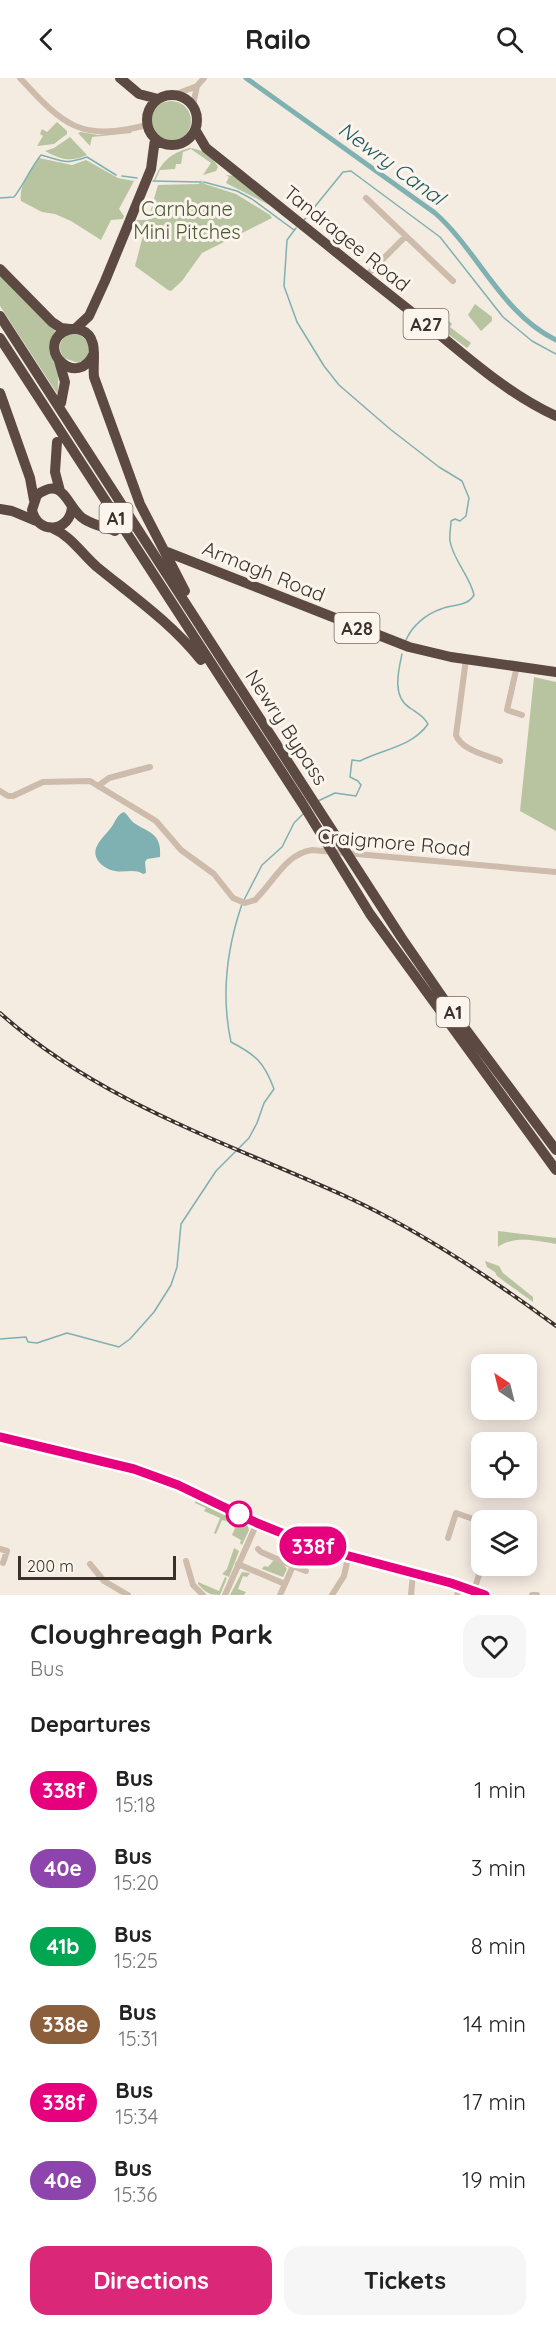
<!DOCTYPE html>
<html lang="en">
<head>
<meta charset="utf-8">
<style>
  :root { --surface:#fff; --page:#f6f6f6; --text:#222; --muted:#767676; --accent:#db2777 }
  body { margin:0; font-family:Quicksand,sans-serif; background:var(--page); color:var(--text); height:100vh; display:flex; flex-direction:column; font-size:22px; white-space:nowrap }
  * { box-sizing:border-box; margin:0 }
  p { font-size:20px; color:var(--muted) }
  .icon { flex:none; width:33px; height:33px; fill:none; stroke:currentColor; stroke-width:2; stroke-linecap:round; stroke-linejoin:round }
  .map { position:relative; height:1517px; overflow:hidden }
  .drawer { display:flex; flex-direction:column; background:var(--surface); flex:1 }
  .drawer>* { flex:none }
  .badge { padding:0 12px; border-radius:20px; font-size:21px; line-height:39px }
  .needle { width:39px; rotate:325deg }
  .buttons { position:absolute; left:471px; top:1276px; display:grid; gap:12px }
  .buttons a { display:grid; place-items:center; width:66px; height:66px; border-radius:12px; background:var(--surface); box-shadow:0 3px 15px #0003; font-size:30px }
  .scale { position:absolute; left:18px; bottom:15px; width:158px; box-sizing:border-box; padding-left:6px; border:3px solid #3b302b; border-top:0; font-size:16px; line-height:21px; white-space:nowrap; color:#3b302b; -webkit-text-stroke:4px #fbf5ee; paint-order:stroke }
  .map>.badge { position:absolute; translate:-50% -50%; box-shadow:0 0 0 3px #fff }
  h2 { padding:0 30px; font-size:22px; line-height:54px }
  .round { display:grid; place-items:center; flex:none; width:63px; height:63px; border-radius:18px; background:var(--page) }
  .summary { display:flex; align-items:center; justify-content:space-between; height:102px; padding:0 30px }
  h1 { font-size:28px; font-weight:800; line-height:45px }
  .primary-button { display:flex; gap:12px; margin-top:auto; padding:12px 30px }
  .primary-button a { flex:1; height:69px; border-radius:18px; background:var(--accent); color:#fff; font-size:24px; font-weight:800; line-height:69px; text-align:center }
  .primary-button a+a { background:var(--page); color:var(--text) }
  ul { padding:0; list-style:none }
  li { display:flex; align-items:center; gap:18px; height:78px; padding:0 30px }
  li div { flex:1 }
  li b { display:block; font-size:22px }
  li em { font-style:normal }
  li .badge { min-width:66px; font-weight:700; text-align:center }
  header { display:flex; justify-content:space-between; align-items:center; height:78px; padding:0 30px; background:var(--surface); font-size:27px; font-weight:800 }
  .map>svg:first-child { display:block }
</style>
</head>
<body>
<header><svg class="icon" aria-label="back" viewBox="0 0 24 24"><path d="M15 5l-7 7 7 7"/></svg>Railo<svg class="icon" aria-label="search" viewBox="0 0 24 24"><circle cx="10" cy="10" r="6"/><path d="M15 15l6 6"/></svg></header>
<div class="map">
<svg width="556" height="1517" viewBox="0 0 556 1517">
  <rect width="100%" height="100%" fill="#f4ebe1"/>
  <path fill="#b8c4a0" d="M151 43a20 20 0 1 1 40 0a20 20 0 1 1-40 0Z
    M57,44L67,53V56L54,66L37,68L43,58L40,56L42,51L47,54Z
    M132,53L131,55L92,59L90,68L78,55L81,54L98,57Z
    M70,59L87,77C70,85 60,81 45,73L54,70Z
    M189,70C201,71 212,77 218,89L216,93L203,97L211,85L191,71L183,74L181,86H176L175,91L160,92L155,103L154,102C162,83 170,76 189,70Z
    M39,80L72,87L86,82L118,100L134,103L119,131L124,138L123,141L111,142L101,162L71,143L55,136L42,134L21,123C18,108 31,92 39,80Z
    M226,97L235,98L279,132L226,105L229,99Z
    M201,102L205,106L236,116L270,137L272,140L202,175L182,203L171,213L168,212L135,188L144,154L135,146L137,142H148L158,107L199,106Z
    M0,195L54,250L55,253C45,272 51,274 57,292C59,299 58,310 58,317L0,228Z
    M475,226L492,239V243L481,253L468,237Z
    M448,242L452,246L450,249L471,265L467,270L440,250Z
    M75,253L91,266L87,281L78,285L64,280C55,267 62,258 75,253Z
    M534,599L556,604V753L520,733Z
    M498,1153L556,1160V1166C538,1163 514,1157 498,1169Z
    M485,1183L499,1188L503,1195L533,1219V1224L497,1198L495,1194L487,1189Z
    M196,1421L225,1435L233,1437V1440L247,1446L249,1452L242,1467L240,1465L241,1462L232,1457L235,1450L226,1443L222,1442L216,1456L214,1455L220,1440L204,1433L206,1430L195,1425Z
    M234,1470L239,1473L229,1499L222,1496L227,1491Z
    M274,1482L284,1487L287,1491L283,1499L262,1491L264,1488L268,1489Z
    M242,1494L250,1495L247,1499L243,1498L238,1511L246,1514L244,1517H230Z
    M225,1499L227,1500L220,1517C209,1517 205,1514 198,1506V1504L219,1513Z"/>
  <path fill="#7fb0b2" d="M124,734C128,737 130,742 134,745C150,755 162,756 160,779L147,781L145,784L146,795L143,796C132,788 118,800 102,787C87,773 101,762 110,751C116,744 116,737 124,734Z"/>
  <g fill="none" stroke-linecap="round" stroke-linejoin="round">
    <path stroke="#7fb0b2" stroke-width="1.5" d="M122,98L137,100
      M153,103L200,104
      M204,104L237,113L252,121L294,152
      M0,120L14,119C22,110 31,89 41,77C64,83 63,87 87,79L116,97
      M304,142L343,94L351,93L440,159L503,239L532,263L556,276
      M296,150L287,162L284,208L297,244L324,288L339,307L390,351L439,389L462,403L469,420L466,438L460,443L455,441L451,443C451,449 449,457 450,463C453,482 470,498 474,517C467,529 453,526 441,531C426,536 412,548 406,562
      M318,723L335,715L356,718L361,707L358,703L350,699L352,682L360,683C383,671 412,669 428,646C424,638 417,635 410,630C392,619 398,594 402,576
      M244,822L262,787L282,769L294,745L303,736
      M0,1261L26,1259L28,1264L37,1265L67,1255L119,1269L130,1261L154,1234L171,1207L177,1189L181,1146L216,1093L249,1060L257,1045L264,1025L274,1011C264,984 256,977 231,964C221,918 227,870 242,826"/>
    <path stroke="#7fb0b2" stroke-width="5" d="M246,0L435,135C478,173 502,236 556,262"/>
    <path stroke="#cdbbac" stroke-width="6" d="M20,0C64,48 81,64 147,47
      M174,17L197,8
      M193,27L197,8L204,0
      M366,120L453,203
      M366,198L406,158
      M466,581L456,657C461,672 487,677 500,683
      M517,588L507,632L522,637
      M98,708L109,700L150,689
      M0,713L8,718H13L43,704L90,703L156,743L181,772L214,796L233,820L245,825L255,822C274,804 285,776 312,772L556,794
      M526,1455L528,1456
      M448,1460L456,1435L482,1444
      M0,1471L7,1473L3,1485
      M186,1483L193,1507L203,1517
      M90,1486L104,1503L128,1517
      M238,1486L285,1506L293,1488L261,1474L258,1471
      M293,1488L306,1493
      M474,1512L482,1488
      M225,1517L257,1445
      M280,1517L285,1506
      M332,1517L344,1498L348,1480
      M411,1517L413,1496
      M457,1517L460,1507
      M532,1517H537"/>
    <path stroke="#a18a7d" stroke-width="8" d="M0,1359L134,1391L178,1407L257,1445L319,1470L451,1505L485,1517"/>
    <path stroke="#5c4a42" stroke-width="10" d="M120,0L139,16L158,21
      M147 42a25 25 0 1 1 50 0a25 25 0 1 1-50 0Z
      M196,53L206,70C278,127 350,186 423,243C465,277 506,315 556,338
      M0,191L52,244L61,250L70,251
      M0,238L401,859L452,933L556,1072
      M75,251L89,238L105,203L151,91L155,61
      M0,260L302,725L370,836L556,1092
      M94,275C78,312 36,272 63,254C69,251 76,250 81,252C100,259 92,284 94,299L140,426L185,513
      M59,283L65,304L61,325
      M0,315L30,400L34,422
      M57,364L55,394L60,413
      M72,428C71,454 38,458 32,432L37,417C65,396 67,431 84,441C93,447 105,449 115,453
      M0,431L12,433L36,443
      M52,450C71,458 82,476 97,489C135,520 170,544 201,582
      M167,474L409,569L451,579L556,594"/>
    <g stroke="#3b302b" stroke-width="4">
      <path id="rail" d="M0,935C99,1024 228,1065 347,1119C421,1153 491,1200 556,1248"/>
    </g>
    <use href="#rail" stroke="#fbf5ee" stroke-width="1.5" stroke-dasharray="4.5" stroke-linecap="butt"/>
  </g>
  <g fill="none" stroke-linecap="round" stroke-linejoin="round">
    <g stroke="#fff" stroke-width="14">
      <path id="line" d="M0,1359L134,1391L178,1407L257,1445L319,1470L451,1505L485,1517"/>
    </g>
    <use href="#line" stroke="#e6007e" stroke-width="9"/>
  </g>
  <circle fill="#fff" stroke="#e6007e" stroke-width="3" cx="239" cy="1436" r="12"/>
  <g text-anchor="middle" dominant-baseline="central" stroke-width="6" stroke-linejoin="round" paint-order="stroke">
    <g fill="#fbf5ee" stroke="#756b66" stroke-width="1.5">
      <rect x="403.5" y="231" width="45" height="30" rx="4.5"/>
      <rect x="99.5" y="425" width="33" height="30" rx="4.5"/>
      <rect x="334.5" y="535" width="45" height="30" rx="4.5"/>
      <rect x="436.5" y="919" width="33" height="30" rx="4.5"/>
    </g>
    <g font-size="18" font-weight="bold" fill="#3b302b">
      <text x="426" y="246">A27</text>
      <text x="116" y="440">A1</text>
      <text x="357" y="550">A28</text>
      <text x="453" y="934">A1</text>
    </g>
    <g font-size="20" fill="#4a5a2e" stroke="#fbf5ee">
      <text x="187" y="130">Carnbane<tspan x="187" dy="23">Mini Pitches</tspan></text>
    </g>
    <g font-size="20" fill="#3b302b" stroke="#fbf5ee">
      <text transform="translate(347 160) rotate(39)">Tandragee Road</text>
      <text transform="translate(264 493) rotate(22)">Armagh Road</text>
      <text transform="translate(287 649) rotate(57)">Newry Bypass</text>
      <text transform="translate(394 764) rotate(5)">Craigmore Road</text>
    </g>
    <g font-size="21" font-style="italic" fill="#1f5a5e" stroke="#fbf5ee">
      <text transform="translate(392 85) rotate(36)">Newry Canal</text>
    </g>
  </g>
</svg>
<div class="buttons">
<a><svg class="needle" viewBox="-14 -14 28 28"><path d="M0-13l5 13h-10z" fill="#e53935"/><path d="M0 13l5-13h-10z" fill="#767676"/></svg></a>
<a><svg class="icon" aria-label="locate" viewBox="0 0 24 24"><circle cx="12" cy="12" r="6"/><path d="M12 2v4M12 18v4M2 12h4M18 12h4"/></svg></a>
<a><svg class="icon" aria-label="layers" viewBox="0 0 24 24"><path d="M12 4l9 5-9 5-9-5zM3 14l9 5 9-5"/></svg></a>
</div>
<div class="scale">200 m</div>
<b class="badge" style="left:313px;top:1468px;background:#e6007e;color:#fff">338f</b>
</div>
<section class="drawer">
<div class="summary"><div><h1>Cloughreagh Park</h1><p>Bus</p></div><a class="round"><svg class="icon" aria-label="heart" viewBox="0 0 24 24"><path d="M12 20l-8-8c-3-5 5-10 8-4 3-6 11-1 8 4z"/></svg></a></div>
<h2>Departures</h2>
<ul>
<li><span class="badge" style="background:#e6007e;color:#fff">338f</span><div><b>Bus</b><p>15:18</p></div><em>1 min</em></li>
<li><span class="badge" style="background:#8e44ad;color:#fff">40e</span><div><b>Bus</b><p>15:20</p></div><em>3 min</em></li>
<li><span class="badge" style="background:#00a651;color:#fff">41b</span><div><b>Bus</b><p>15:25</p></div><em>8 min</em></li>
<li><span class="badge" style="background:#8b5e3c;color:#fff">338e</span><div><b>Bus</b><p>15:31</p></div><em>14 min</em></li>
<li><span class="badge" style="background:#e6007e;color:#fff">338f</span><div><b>Bus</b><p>15:34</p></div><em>17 min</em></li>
<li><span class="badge" style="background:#8e44ad;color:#fff">40e</span><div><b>Bus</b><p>15:36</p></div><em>19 min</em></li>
</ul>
<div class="primary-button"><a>Directions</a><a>Tickets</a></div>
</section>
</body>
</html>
